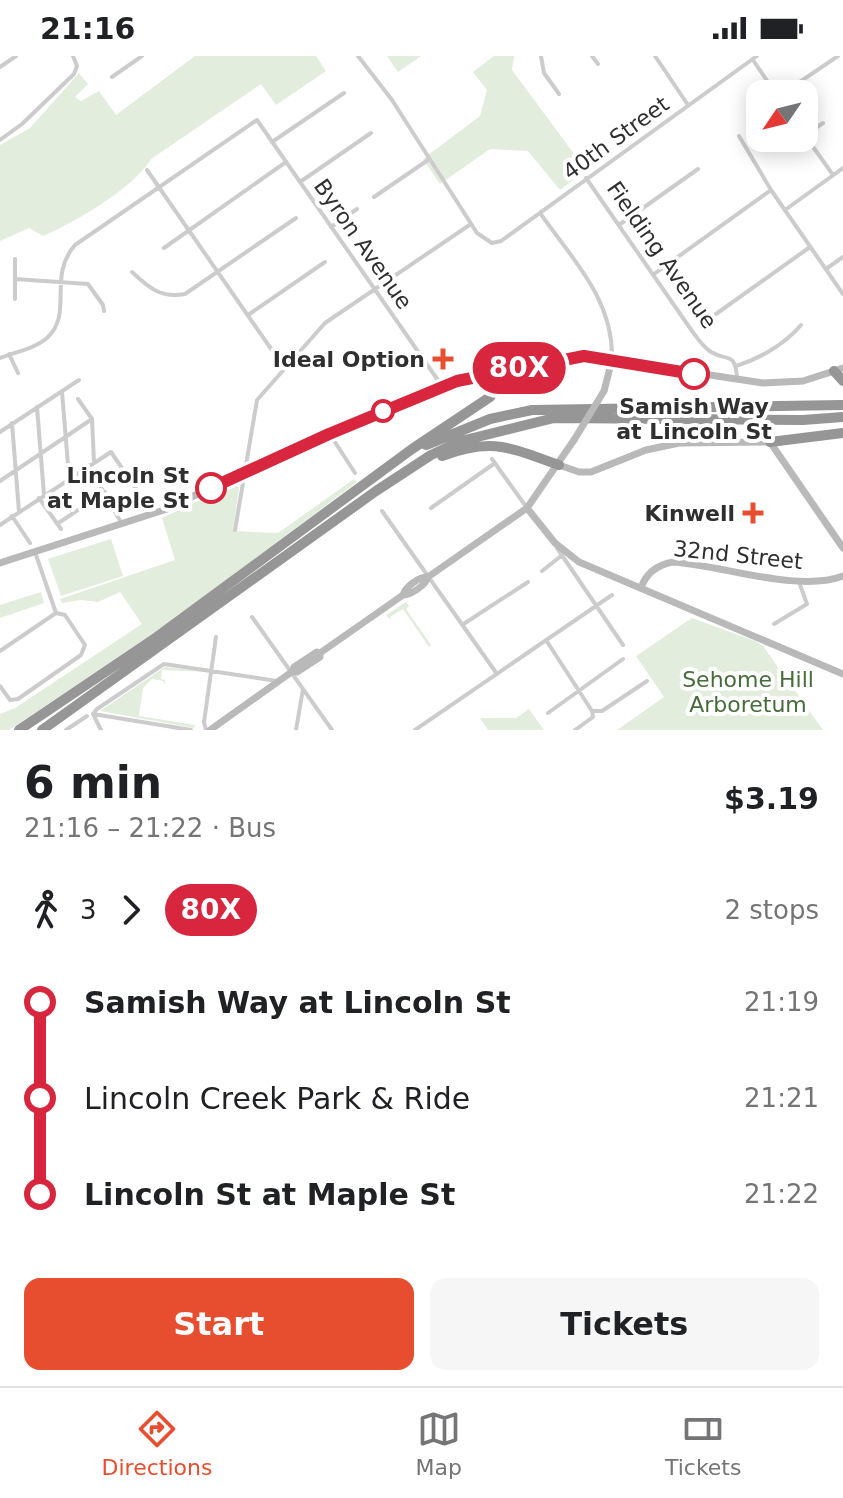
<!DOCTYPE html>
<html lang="en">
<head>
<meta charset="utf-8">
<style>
  :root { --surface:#fff; --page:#f6f6f6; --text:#202124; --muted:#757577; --line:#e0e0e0; --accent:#e74e30 }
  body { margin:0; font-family:"DejaVu Sans",sans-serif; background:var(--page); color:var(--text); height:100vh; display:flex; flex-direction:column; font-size:30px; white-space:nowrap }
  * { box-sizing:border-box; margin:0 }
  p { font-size:26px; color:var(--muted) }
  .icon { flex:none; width:44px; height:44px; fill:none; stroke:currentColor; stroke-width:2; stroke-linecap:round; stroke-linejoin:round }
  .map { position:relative; height:674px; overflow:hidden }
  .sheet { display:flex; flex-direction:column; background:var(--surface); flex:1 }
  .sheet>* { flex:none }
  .badge { padding:0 16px; border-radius:26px; font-size:28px; line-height:52px }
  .needle { width:52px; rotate:235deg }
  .fabs { position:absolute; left:746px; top:24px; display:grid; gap:16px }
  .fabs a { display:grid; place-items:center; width:72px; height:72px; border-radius:16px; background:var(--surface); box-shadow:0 4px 20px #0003; font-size:40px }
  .map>.badge { position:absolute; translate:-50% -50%; box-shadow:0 0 0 4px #fff }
  .legs { display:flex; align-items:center; gap:12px; height:88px; padding:0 24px; font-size:26px }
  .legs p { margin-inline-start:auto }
  .summary { display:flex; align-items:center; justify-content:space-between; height:136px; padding:0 24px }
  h1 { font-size:44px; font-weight:700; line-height:60px }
  .action { display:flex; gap:16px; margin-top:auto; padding:16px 24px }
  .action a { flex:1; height:92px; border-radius:16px; background:var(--accent); color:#fff; font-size:32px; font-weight:700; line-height:92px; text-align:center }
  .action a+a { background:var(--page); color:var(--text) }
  ul { padding:0 24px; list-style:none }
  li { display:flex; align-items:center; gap:28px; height:96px; font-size:30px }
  li i { display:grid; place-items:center; width:12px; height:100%; margin:0 10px; background:currentColor }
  li i::after { content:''; width:20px; height:20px; margin:-10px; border:6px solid; border-radius:50%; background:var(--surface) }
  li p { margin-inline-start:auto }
  li:first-child i { background:linear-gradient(#0000 50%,currentColor 0) }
  li:last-child i { background:linear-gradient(currentColor 50%,#0000 0) }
  .status { display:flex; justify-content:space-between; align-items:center; height:56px; padding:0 40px; background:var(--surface); direction:ltr }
  .status svg { height:22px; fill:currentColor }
  .tabs { display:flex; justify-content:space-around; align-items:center; height:112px; border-top:2px solid var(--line); background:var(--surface); font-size:22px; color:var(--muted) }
  .tabs a { display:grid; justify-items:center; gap:4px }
  .tabs .current { color:var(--accent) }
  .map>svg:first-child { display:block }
</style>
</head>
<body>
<div class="status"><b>21:16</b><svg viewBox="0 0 49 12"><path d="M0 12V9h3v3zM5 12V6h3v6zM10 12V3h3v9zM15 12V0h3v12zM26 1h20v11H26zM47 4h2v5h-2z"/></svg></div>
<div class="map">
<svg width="843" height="674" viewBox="0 0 843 674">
  <rect width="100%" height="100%" fill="#fff"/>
  <path fill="#e2eddd" d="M195,0H316L326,15L276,49L261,28L151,103C133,133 75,166 43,180L29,172L0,185V89L30,72L79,17L88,28L75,41L81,45L99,35L116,59Z
    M387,0H421L398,16Z
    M494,0H514L512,14L586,114L560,134L528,95L490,93L440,128L423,103L480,60L487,34L473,16Z
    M354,423L357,426L173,564L9,674H0V658L15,652L142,568L120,536L98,546L80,544L62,547L60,543L175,504L162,462L234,428L239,432L233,475L278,477Z
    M111,483L123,520L61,540L48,503Z
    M41,536L44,547L0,562V549Z
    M406,546L409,550L406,553L431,589L429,591L403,553L390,561L391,565L386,559Z
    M692,562L755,585L763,590L823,674H617L664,641L636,600Z
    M165,611L207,616L162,614L161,623L165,624V629L163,625L152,623L143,632L139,660L195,669L194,672L100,655Z
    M529,653L544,674H488L480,662H516Z"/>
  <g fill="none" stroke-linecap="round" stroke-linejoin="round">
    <path stroke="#ccc" stroke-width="4" d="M358,0L392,44L477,177L492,187L501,185L757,0
      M541,0L544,17L559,38
      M592,0L598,8
      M655,0L688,49
      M753,4L776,38
      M0,11L16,0
      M112,21L142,0
      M782,38L838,0
      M804,78L833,119
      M805,79L823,67
      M739,80L771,134L843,238
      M0,84L22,68L74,18L77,10L73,0
      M272,86L344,37
      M147,114L285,313
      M586,122L692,275C697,282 703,291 711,296C728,306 735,295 737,322
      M300,126L371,77
      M374,141L428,104
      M785,154L843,112
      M540,157C573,204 614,244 612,304
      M619,169L698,113
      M331,171L357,153
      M164,192L286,106
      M15,203V243
      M826,213L843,201
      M132,216C148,231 161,243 185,238L296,162
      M654,218L771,134
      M15,223L88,228L103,249L104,255
      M716,258L810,191
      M248,259L325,206
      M9,298L18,317
      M0,302C15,296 34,293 47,282C74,257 47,221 75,189L257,64L442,330
      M736,310C759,303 785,288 801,269
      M62,336L69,421
      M78,343L92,363L94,406
      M37,351L44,439
      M12,367L19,456
      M0,376L79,324
      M331,380L355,417
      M492,403L527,452
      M88,409L122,468
      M0,425L92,363
      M39,442L61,473
      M431,452L495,407
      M382,455L497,618
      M12,460L30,487
      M57,468L105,436
      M0,469L111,396L143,443L138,449L118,456
      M235,474L257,344L325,267L471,168
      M557,492L623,589
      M542,515L561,500
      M252,561L332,674
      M774,568L807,548L799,526
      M462,569L528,526
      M546,584L592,655L593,661L575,674
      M0,595L56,557
      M0,630L10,644L18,643L81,599L85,589L65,559L56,557L35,496
      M592,655H602L647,625
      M548,657L623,603
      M93,658L97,653L164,608L277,625
      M93,658L191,674
      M93,658L101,674
      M66,674L87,660
      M206,674L204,666L216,581
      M296,674L303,633
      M415,674L612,539"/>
    <path stroke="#b9b9b9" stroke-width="7" d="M536,308L558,301L584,300L763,327L803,325L843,312
      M604,335L612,304
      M559,409L579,416H591L646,394L679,387L770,386L843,492
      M527,452L555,487L579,506L843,618
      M0,507L167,453L251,412L457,325L584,300
      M641,532C646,517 657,509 673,506C722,509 797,537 843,520
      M403,539C405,531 420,520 428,521
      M320,597L403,539C411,539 426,529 428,521L527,452L574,384
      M293,615L297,616L320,601V597
      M210,674L293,615L294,611L317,596L320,597"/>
    <path stroke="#969696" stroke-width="10" d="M834,315L843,325
      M770,386L843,377
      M426,389L490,363L532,354L843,349
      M442,400C493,381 510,392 559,409
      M19,674L154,583L412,393L490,341L498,330V316
      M42,674L376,435L431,399L461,385L554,362L803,364L843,361"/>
    <path stroke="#b9b9b9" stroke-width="7" d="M574,384L604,335"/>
  </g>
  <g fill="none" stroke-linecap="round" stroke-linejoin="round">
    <g stroke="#fff" stroke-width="18">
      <path id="line-1" d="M211,432L329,378L457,325L584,300L694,318"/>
    </g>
    <use href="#line-1" stroke="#d7263d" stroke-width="12"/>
  </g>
  <g fill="#e74e30" stroke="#fff" stroke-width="3">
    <path d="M439 291h8v8h8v8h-8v8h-8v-8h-8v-8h8z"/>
    <path d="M749 445h8v8h8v8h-8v8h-8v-8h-8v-8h8z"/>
  </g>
  <g fill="#fff" stroke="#d7263d" stroke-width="4">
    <circle cx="694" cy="318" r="14"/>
    <circle cx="383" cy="355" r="10"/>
    <circle cx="211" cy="432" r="14"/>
  </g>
  <g text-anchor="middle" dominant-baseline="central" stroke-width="8" stroke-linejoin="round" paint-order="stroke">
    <g font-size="22" fill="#2f2f2f" stroke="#fff">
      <text transform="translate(616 82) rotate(-36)">40th Street</text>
      <text transform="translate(363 188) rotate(55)">Byron Avenue</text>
      <text transform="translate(662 199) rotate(55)">Fielding Avenue</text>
      <text transform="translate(738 499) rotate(6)">32nd Street</text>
    </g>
    <g font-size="22" font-weight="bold" fill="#2f2f2f" stroke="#fff" text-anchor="end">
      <text x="425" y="303">Ideal Option</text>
      <text x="735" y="457">Kinwell</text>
    </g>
    <g font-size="22" font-weight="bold" fill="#2f2f2f" stroke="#fff">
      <text x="694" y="350">Samish Way<tspan x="694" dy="25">at Lincoln St</tspan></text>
      <text x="189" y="419" text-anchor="end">Lincoln St<tspan x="189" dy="25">at Maple St</tspan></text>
    </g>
    <g font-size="22" fill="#476c3c" stroke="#fff">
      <text x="748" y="623">Sehome Hill<tspan x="748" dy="25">Arboretum</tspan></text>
    </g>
  </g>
</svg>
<div class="fabs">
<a><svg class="needle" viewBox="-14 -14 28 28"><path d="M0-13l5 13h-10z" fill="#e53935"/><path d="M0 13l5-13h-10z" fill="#757577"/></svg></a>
</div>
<b class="badge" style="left:519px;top:312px;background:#d7263d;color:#fff">80X</b>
</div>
<section class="sheet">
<div class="summary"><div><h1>6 min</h1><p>21:16 – 21:22 · Bus</p></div><b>$3.19</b></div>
<div class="legs"><svg class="icon" aria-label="walk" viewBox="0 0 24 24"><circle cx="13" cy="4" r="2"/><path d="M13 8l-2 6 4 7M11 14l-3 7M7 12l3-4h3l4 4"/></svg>3<svg class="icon" aria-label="forward" viewBox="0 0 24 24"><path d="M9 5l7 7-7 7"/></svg><b class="badge" style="background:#d7263d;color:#fff">80X</b><p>2 stops</p></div>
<ul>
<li><i style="color:#d7263d"></i><b>Samish Way at Lincoln St</b><p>21:19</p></li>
<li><i style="color:#d7263d"></i><span>Lincoln Creek Park &amp; Ride</span><p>21:21</p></li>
<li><i style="color:#d7263d"></i><b>Lincoln St at Maple St</b><p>21:22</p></li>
</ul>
<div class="action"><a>Start</a><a>Tickets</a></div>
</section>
<nav class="tabs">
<a class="current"><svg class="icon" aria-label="directions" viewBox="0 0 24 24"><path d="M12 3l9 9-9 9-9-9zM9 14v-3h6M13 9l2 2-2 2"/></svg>Directions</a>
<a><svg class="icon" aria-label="map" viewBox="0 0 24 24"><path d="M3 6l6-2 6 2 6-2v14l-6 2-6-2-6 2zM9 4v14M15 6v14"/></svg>Map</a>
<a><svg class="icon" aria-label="tickets" viewBox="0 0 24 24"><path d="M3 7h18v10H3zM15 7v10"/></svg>Tickets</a>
</nav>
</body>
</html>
